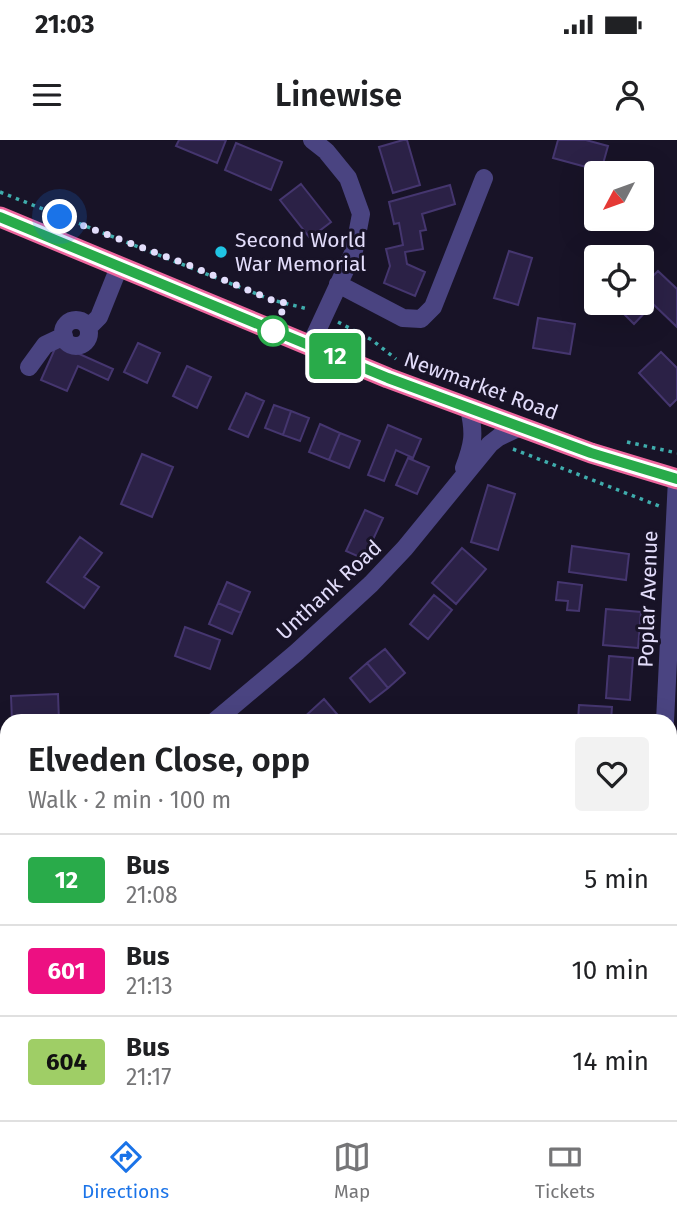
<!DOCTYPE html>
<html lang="en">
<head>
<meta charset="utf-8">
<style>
  :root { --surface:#fff; --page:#f2f2f2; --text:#202124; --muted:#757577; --line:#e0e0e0; --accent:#1a73e8 }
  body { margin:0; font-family:"Fira Sans",sans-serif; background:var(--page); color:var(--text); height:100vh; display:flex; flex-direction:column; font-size:26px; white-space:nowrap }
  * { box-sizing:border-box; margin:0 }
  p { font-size:23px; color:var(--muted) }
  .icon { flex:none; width:38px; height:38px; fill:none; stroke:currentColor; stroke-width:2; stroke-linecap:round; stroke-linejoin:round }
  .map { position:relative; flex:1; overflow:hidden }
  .details { position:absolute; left:0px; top:574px; width:677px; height:406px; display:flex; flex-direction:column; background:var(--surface); border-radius:21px 21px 0 0; box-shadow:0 7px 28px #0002 }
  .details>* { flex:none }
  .badge { padding:0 14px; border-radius:5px; font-size:24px; line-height:46px }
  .needle { width:46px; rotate:229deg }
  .tools { position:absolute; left:584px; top:21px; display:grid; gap:14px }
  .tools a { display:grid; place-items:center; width:70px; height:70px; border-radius:7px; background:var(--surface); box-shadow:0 7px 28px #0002; font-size:35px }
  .you { position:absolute; width:35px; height:35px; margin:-18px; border:5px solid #fff; border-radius:50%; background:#1a73e8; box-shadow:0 0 0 10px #1a73e833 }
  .map>.badge { position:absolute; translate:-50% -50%; box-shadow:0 0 0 4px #fff }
  .round { display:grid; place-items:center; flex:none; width:74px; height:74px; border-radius:7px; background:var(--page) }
  .summary { display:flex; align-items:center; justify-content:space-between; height:119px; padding:0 28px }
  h1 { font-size:33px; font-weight:600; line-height:52px }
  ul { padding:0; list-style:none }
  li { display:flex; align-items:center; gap:21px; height:91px; padding:0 28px; border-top:2px solid var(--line) }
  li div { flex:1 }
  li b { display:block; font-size:26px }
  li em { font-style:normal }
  li .badge { min-width:77px; font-weight:700; text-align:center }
  .status { display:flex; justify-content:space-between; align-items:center; height:49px; padding:0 35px; background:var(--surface); direction:ltr }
  .status svg { height:19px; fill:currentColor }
  header { display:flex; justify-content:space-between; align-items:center; height:91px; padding:0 28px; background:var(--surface); font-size:32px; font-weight:600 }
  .tabs { display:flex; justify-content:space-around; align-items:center; height:98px; border-top:2px solid var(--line); background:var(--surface); font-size:19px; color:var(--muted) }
  .tabs a { display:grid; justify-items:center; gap:4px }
  .tabs .current { color:var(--accent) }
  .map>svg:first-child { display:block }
</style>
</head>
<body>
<div class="status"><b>21:03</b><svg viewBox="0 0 49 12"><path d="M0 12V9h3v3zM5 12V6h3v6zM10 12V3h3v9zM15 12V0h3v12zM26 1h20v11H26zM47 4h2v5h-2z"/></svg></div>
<header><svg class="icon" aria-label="menu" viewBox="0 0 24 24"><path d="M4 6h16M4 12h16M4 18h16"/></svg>Linewise<svg class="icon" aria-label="person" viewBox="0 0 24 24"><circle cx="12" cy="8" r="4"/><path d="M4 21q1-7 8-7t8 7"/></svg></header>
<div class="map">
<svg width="677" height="980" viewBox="0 0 677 980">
  <rect width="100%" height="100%" fill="#181327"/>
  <path fill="#2b2146" stroke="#45366f" stroke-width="2" d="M179,0H226L217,23L176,6Z
    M403,0H407L420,45L393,53L379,7Z
    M558,0H586L608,6L601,31L553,18Z
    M236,3L282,22L271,50L225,30Z
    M301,44L331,82L310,98L280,60Z
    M450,45L455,64L422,74L426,90L420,91L423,109L405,112L407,124L425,132L415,156L384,143L390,126L386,109L403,105L399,83L394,84L389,62Z
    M509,111L532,118L518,165L494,158Z
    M658,131L677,149V187L653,164L634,184L620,170L627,163H642V147Z
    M538,178L575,184L570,214L533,208Z
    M138,203L160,213L147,243L124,232Z
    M57,204L113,229L108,240L78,226L67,251L41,240Z
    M661,212L677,228V259L670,266L639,233Z
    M187,226L211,237L197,268L173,256Z
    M246,253L264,261L248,297L229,289Z
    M274,265L291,271L283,295L265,288Z
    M291,271L309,278L300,301L283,295Z
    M320,284L340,293L329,320L309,312Z
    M388,285L421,299L413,318L396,310L384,341L368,335Z
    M340,293L360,301L349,328L329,320Z
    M142,314L173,327L152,377L121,364Z
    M408,318L429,327L417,354L396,345Z
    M488,345L515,354L498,410L471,402Z
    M365,370L383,378L364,419L346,411Z
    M80,397L102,413L84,437L99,447L84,468L47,442Z
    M572,406L629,414L626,440L569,432Z
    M462,408L486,429L456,464L432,443Z
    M227,442L250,452L241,473L218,463Z
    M558,442L582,445L579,471L567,470L568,461L556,460Z
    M434,455L452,470L428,499L410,484Z
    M218,463L241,473L232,494L209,484Z
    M606,469L641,472L638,508L603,505Z
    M185,487L220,500L210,529L175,516Z
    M385,509L405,533L388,548L367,523Z
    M609,516L633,518L630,560L606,558Z
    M367,523L388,548L370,562L350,538Z
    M58,554L59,581H12L11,556Z
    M324,559L343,581H300Z
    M579,565L612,567L611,581H578Z
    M670,685H677V733L670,732Z
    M670,961L676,962L674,980H652L653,973H670Z
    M161,973H190L192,980H158L156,975Z
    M356,973H377L380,980H359Z
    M397,973H418L420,977L412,980H400Z
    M626,973H647V980H625Z"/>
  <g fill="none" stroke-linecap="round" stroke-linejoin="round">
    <path stroke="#3fadad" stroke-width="3.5" stroke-dasharray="3.5 5" stroke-linecap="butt" d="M0,52L272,160L308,169
      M338,182L372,200L396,219
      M528,267L547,274
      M627,302L677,313
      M513,309L659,366"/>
    <path stroke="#4a4481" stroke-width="18" d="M338,144L403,178L421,179L433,167L484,38
      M63 193a13 13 0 1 1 26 0a13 13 0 1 1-26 0Z
      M88,188L99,177L119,127
      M310,206L354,111L361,74L348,38L326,11L312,0
      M29,227L45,205L64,196
      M464,328C473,304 475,294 469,269
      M215,581L297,512L371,444L405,408L490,304L499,297L520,287
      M665,581L677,339
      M670,639L677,640
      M0,659L7,657
      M670,793H677
      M487,973L491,980
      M237,980L254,973"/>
    <path stroke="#ed679e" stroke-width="21" d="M0,77L388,238L591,313L677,339"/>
  </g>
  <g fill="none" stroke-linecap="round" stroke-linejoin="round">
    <g stroke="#fff" stroke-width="16">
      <path id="line" d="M0,77L388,238L591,313L677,339"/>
    </g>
    <use href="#line" stroke="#29ab4a" stroke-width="10"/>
    <path stroke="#e3ddfb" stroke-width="7" stroke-dasharray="0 12.6" d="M60,77L186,124L272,160L286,163L273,191"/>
  </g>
  <circle fill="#20c4e4" stroke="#181327" stroke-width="2.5" cx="221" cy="112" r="7"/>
  <circle fill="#fff" stroke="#29ab4a" stroke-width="3.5" cx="273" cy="191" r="14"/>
  <g text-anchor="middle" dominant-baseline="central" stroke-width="6" stroke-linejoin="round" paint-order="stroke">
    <g font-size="21" fill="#e3ddfb" stroke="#181327" text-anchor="start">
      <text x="235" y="100">Second World<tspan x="235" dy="24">War Memorial</tspan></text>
    </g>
    <g font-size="21" fill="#e3ddfb" stroke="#181327">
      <text transform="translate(481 246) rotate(20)">Newmarket Road</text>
      <text transform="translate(329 450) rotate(-43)">Unthank Road</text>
      <text transform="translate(648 459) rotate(-88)">Poplar Avenue</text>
    </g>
  </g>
</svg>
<div class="tools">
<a><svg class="needle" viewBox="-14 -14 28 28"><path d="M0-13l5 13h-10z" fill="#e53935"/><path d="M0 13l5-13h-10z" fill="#757577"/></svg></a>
<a><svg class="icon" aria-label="locate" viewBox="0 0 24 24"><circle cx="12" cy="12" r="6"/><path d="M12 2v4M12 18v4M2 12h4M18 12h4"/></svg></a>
</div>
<div class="you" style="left:60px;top:77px"></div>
<b class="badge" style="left:335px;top:216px;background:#29ab4a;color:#fff">12</b>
<section class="details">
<div class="summary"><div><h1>Elveden Close, opp</h1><p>Walk · 2 min · 100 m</p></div><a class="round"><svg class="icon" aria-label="heart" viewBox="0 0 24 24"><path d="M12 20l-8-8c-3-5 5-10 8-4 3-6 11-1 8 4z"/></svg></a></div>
<ul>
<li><span class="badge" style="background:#29ab4a;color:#fff">12</span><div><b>Bus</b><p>21:08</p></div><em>5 min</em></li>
<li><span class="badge" style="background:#ed1082;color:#fff">601</span><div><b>Bus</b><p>21:13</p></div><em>10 min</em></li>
<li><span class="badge" style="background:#9fce66;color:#111">604</span><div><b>Bus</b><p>21:17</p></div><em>14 min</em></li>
</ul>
</section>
</div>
<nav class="tabs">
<a class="current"><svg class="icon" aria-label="directions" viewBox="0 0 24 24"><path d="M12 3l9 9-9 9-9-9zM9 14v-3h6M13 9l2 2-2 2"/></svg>Directions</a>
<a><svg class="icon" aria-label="map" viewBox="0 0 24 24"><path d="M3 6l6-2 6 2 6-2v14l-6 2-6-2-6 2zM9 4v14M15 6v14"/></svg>Map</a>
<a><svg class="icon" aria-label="tickets" viewBox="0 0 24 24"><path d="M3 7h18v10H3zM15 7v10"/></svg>Tickets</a>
</nav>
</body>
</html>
